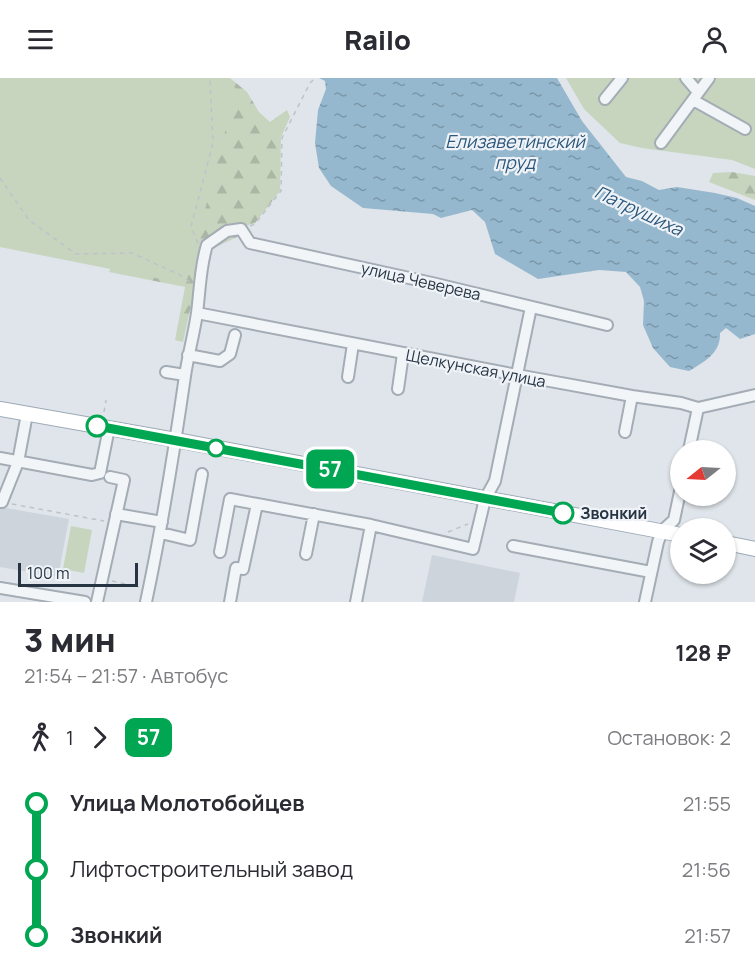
<!DOCTYPE html>
<html lang="ru">
<head>
<meta charset="utf-8">
<style>
  :root { --surface:#fff; --page:#f2f2f3; --text:#2b2b33; --muted:#7c7c81 }
  body { margin:0; font-family:Manrope,sans-serif; background:var(--page); color:var(--text); height:100vh; display:flex; flex-direction:column; font-size:22px; white-space:nowrap }
  * { box-sizing:border-box; margin:0 }
  p { font-size:20px; color:var(--muted) }
  .icon { flex:none; width:33px; height:33px; fill:none; stroke:currentColor; stroke-width:2; stroke-linecap:round; stroke-linejoin:round }
  .map { position:relative; height:524px; overflow:hidden }
  .side { display:flex; flex-direction:column; background:var(--surface); flex:1 }
  .side>* { flex:none }
  .badge { padding:0 12px; border-radius:9px; font-size:21px; line-height:39px }
  .needle { width:39px; rotate:252deg }
  .buttons { position:absolute; left:670px; top:362px; display:grid; gap:12px }
  .buttons a { display:grid; place-items:center; width:66px; height:66px; border-radius:50%; background:var(--surface); box-shadow:0 2px 4px #0004; font-size:30px }
  .scale { position:absolute; left:18px; bottom:15px; width:120px; box-sizing:border-box; padding-left:6px; border:3px solid #263443; border-top:0; font-size:16px; line-height:21px; white-space:nowrap; color:#263443; -webkit-text-stroke:4px #eff3f7; paint-order:stroke }
  .map>.badge { position:absolute; translate:-50% -50%; box-shadow:0 0 0 3px #fff }
  .legs { display:flex; align-items:center; gap:9px; height:66px; padding:0 24px; font-size:20px }
  .legs p { margin-inline-start:auto }
  .headline { display:flex; align-items:center; justify-content:space-between; height:102px; padding:0 24px }
  h1 { font-size:33px; font-weight:800; line-height:45px }
  ul { padding:0 24px; list-style:none }
  li { display:flex; align-items:center; gap:21px; height:66px; font-size:22px }
  li i { display:grid; place-items:center; width:9px; height:100%; margin:0 8px; background:currentColor }
  li i::after { content:''; width:15px; height:15px; margin:-8px; border:4px solid; border-radius:50%; background:var(--surface) }
  li p { margin-inline-start:auto }
  li:first-child i { background:linear-gradient(#0000 50%,currentColor 0) }
  li:last-child i { background:linear-gradient(currentColor 50%,#0000 0) }
  header { display:flex; justify-content:space-between; align-items:center; height:78px; padding:0 24px; background:var(--surface); font-size:27px; font-weight:800 }
  .map>svg:first-child { display:block }
</style>
</head>
<body>
<header><svg class="icon" aria-label="menu" viewBox="0 0 24 24"><path d="M4 6h16M4 12h16M4 18h16"/></svg>Railo<svg class="icon" aria-label="person" viewBox="0 0 24 24"><circle cx="12" cy="8" r="4"/><path d="M4 21q1-7 8-7t8 7"/></svg></header>
<div class="map">
<svg width="755" height="524" viewBox="0 0 755 524">
  <defs>
    <pattern id="forest-firs" width="22" height="20" patternUnits="userSpaceOnUse" patternTransform="scale(1.5)"><rect width="22" height="20" fill="#c7d5bf"/><path d="M5 1l3.5 6h-7zM16 11l3.5 6h-7z" fill="#abb7a5"/></pattern>
    <pattern id="water-ripples" width="26" height="14" patternUnits="userSpaceOnUse" patternTransform="scale(1.5)"><rect width="26" height="14" fill="#96b8ce"/><path d="M2 4q2-2 4 0t4 0M15 11q2-2 4 0t4 0" fill="none" stroke="#7a96a9"/></pattern>
  </defs>
  <rect width="100%" height="100%" fill="#dfe5ea"/>
  <path fill="#cdd4dc" d="M0,429L69,441L58,499L0,489Z
    M432,477L520,495L514,524H422Z"/>
  <path fill="url(#forest-firs)" d="M190,0H230L247,14L259,34L270,44L287,32L290,39L281,59L280,113L255,145L239,150L237,159L216,169V163L205,164L197,180L195,191L197,200L193,227L190,232L183,264L175,262L185,209L109,194Z
    M732,94L755,98V122L709,104L713,95Z"/>
  <path fill="#c7d5bf" d="M0,0H228L236,11L186,206L0,169Z
    M566,0H755V91L732,82L642,70L620,65L584,31Z
    M71,448L92,452L84,495L63,491Z"/>
  <path fill="url(#water-ripples)" d="M319,0H557L582,43L626,99L642,103L659,112L677,109L715,115L737,120L755,128V256L740,261L726,250L720,255C721,275 704,284 689,293L670,289L653,270L643,247L644,223L640,209L626,194L599,192L538,201L495,176L485,144L472,132L441,140L433,136L363,130L331,108L319,90L315,65L318,32L326,11L325,3Z"/>
  <g fill="none" stroke-linecap="round" stroke-linejoin="round">
    <g stroke="#a4acb5" stroke-width="14">
      <path id="minor" d="M686,0L698,14
        M605,21L622,0
        M693,22L745,51
        M661,65L709,0
        M197,235L517,297L632,318L681,325L698,330L755,317
        M188,277L220,283L230,276L235,257
        M166,294L185,297
        M348,299L353,266
        M398,311L403,276
        M625,354L632,318
        M689,372L698,330
        M0,380L92,397L100,395L109,350
        M0,424H2L18,384L27,336
        M116,436L162,444
        M161,455L190,462L202,396
        M513,468L651,494
        M220,474L230,421L371,447L473,471L485,421L495,403L531,229
        M306,476L314,436
        M0,510L85,524
        M97,524L124,402L110,399
        M146,524C162,449 174,374 185,298C188,277 194,256 197,235C200,212 200,189 207,167L227,153L241,151L250,165L432,205L607,247
        M230,524L236,490L243,491L257,426
        M356,524L371,447
        M645,524L658,464L662,453L674,442L681,409"/>
    </g>
    <g stroke="#9daab7" stroke-width="16">
      <path id="major" d="M0,331L176,362L681,457
        M726,465L755,471"/>
    </g>
    <path stroke="#bdc3c9" stroke-width="1.5" stroke-dasharray="4.5 4.5" stroke-linecap="butt" d="M0,100L29,142L76,176L132,175L180,197L190,204
      M250,148L255,146L281,113L282,60L310,5L315,0
      M198,165L191,149L213,65L210,3L208,0
      M104,334L106,322
      M12,426L104,443
      M448,454L468,446
      M112,503L139,509"/>
    <use href="#minor" stroke="#f2f5f8" stroke-width="10"/>
    <use href="#major" stroke="#fff" stroke-width="14"/>
  </g>
  <g fill="none" stroke-linecap="round" stroke-linejoin="round">
    <g stroke="#fff" stroke-width="14">
      <path id="line-1" d="M97,348L563,435"/>
    </g>
    <use href="#line-1" stroke="#00a651" stroke-width="9"/>
  </g>
  <g fill="#fff" stroke="#00a651" stroke-width="3">
    <circle cx="97" cy="348" r="10"/>
    <circle cx="216" cy="370" r="8"/>
    <circle cx="563" cy="435" r="10"/>
  </g>
  <g text-anchor="middle" dominant-baseline="central" stroke-width="4.5" stroke-linejoin="round" paint-order="stroke">
    <g font-size="16" fill="#263443" stroke="#eff3f7">
      <text transform="translate(421 203) rotate(13)">улица Чеверева</text>
      <text transform="translate(476 290) rotate(11)">Щелкунская улица</text>
    </g>
    <g font-size="16" font-weight="bold" fill="#263443" stroke="#eff3f7" text-anchor="start">
      <text x="580" y="435">Звонкий</text>
    </g>
    <g font-size="18" font-style="italic" fill="#2b587c" stroke="#eff3f7">
      <text x="515" y="63">Елизаветинский<tspan x="515" dy="21">пруд</tspan></text>
      <text transform="translate(639 132) rotate(25)">Патрушиха</text>
    </g>
  </g>
</svg>
<div class="buttons">
<a><svg class="needle" viewBox="-14 -14 28 28"><path d="M0-13l5 13h-10z" fill="#e53935"/><path d="M0 13l5-13h-10z" fill="#7c7c81"/></svg></a>
<a><svg class="icon" aria-label="layers" viewBox="0 0 24 24"><path d="M12 4l9 5-9 5-9-5zM3 14l9 5 9-5"/></svg></a>
</div>
<div class="scale">100 m</div>
<b class="badge" style="left:330px;top:391px;background:#00a651;color:#fff">57</b>
</div>
<section class="side">
<div class="headline"><div><h1>3 мин</h1><p>21:54 – 21:57 · Автобус</p></div><b>128 ₽</b></div>
<div class="legs"><svg class="icon" aria-label="walk" viewBox="0 0 24 24"><circle cx="13" cy="4" r="2"/><path d="M13 8l-2 6 4 7M11 14l-3 7M7 12l3-4h3l4 4"/></svg>1<svg class="icon" aria-label="forward" viewBox="0 0 24 24"><path d="M9 5l7 7-7 7"/></svg><b class="badge" style="background:#00a651;color:#fff">57</b><p>Остановок: 2</p></div>
<ul>
<li><i style="color:#00a651"></i><b>Улица Молотобойцев</b><p>21:55</p></li>
<li><i style="color:#00a651"></i><span>Лифтостроительный завод</span><p>21:56</p></li>
<li><i style="color:#00a651"></i><b>Звонкий</b><p>21:57</p></li>
</ul>
</section>
</body>
</html>
